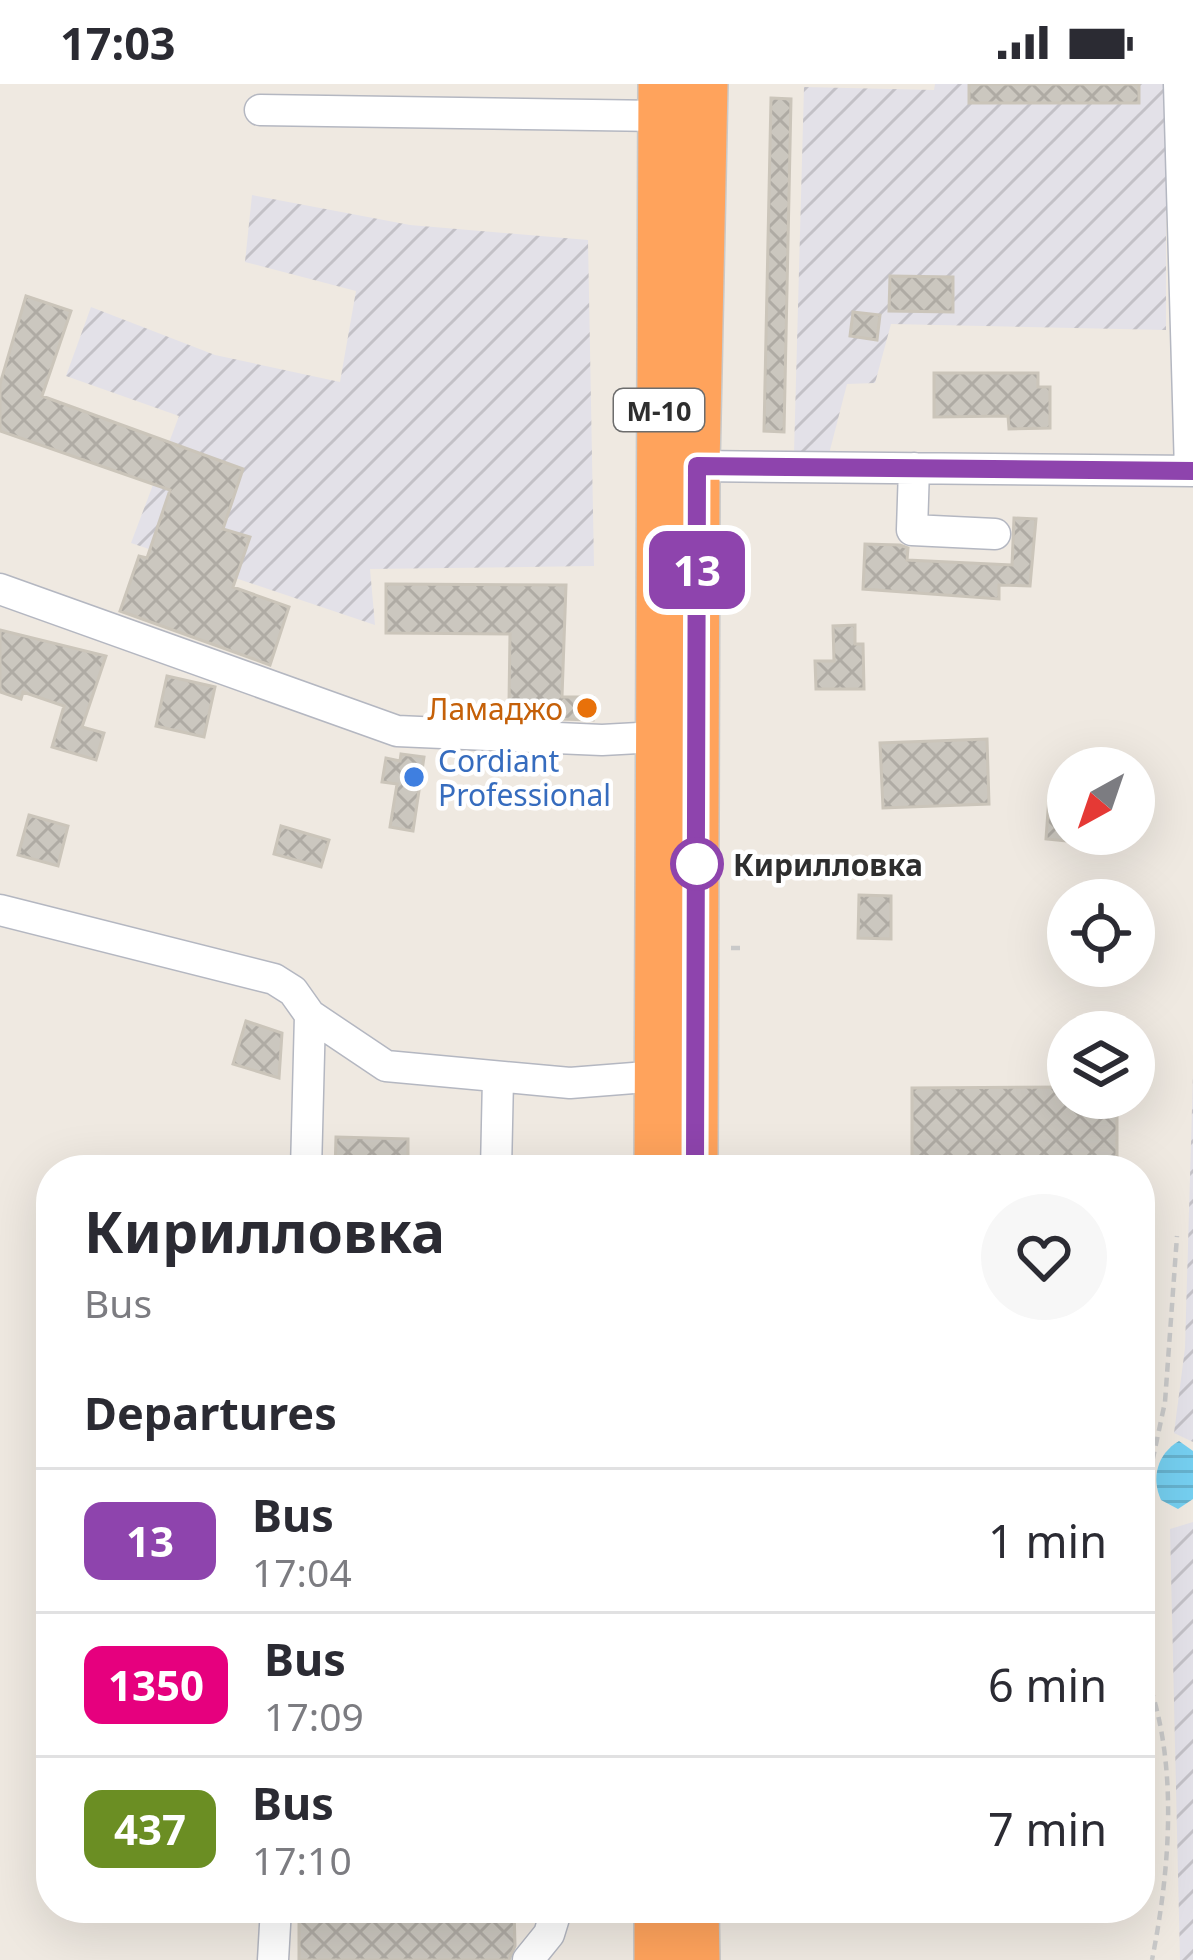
<!DOCTYPE html>
<html lang="en">
<head>
<meta charset="utf-8">
<style>
  :root { --surface:#fff; --page:#f7f7f7; --text:#2b2b33; --muted:#7c7c81; --line:#e1e1e2 }
  body { margin:0; font-family:"Noto Sans",sans-serif; background:var(--page); color:var(--text); height:100vh; display:flex; flex-direction:column; font-size:45px; white-space:nowrap }
  * { box-sizing:border-box; margin:0 }
  p { font-size:39px; color:var(--muted) }
  .icon { flex:none; width:66px; height:66px; fill:none; stroke:currentColor; stroke-width:2; stroke-linecap:round; stroke-linejoin:round }
  .map { position:relative; flex:1; overflow:hidden }
  .details { position:absolute; left:36px; top:1071px; width:1119px; height:768px; display:flex; flex-direction:column; background:var(--surface); border-radius:48px; box-shadow:0 12px 48px #0002 }
  .details>* { flex:none }
  .badge { padding:0 24px; border-radius:18px; font-size:42px; line-height:78px }
  .needle { width:78px; rotate:220deg }
  .fabs { position:absolute; left:1047px; top:663px; display:grid; gap:24px }
  .fabs a { display:grid; place-items:center; width:108px; height:108px; border-radius:50%; background:var(--surface); box-shadow:0 12px 48px #0002; font-size:60px }
  .map>.badge { position:absolute; translate:-50% -50%; box-shadow:0 0 0 6px #fff }
  h2 { padding:0 48px; font-size:45px; line-height:108px }
  .round { display:grid; place-items:center; flex:none; width:126px; height:126px; border-radius:63px; background:var(--page) }
  .head { display:flex; align-items:center; justify-content:space-between; height:204px; padding:0 48px }
  h1 { font-size:57px; font-weight:700; line-height:90px }
  ul { padding:0; list-style:none }
  li { display:flex; align-items:center; gap:36px; height:144px; padding:0 48px; border-top:3px solid var(--line) }
  li div { flex:1 }
  li b { display:block; font-size:45px }
  li em { font-style:normal }
  li .badge { min-width:132px; font-weight:700; text-align:center }
  .status { display:flex; justify-content:space-between; align-items:center; height:84px; padding:0 60px; background:var(--surface); direction:ltr }
  .status svg { height:33px; fill:currentColor }
  .map>svg:first-child { display:block }
</style>
</head>
<body>
<div class="status"><b>17:03</b><svg viewBox="0 0 49 12"><path d="M0 12V9h3v3zM5 12V6h3v6zM10 12V3h3v9zM15 12V0h3v12zM26 1h20v11H26zM47 4h2v5h-2z"/></svg></div>
<div class="map">
<svg width="1193" height="1876" viewBox="0 0 1193 1876">
  <defs>
    <pattern id="industrial-furrows" width="10" height="10" patternUnits="userSpaceOnUse" patternTransform="scale(3)"><rect width="10" height="10" fill="#e3e1e8"/><path d="M-1 1l2-2M0 10L10 0M9 11l2-2" fill="none" stroke="#c3c1c7"/></pattern>
    <pattern id="water-rules" width="6" height="5" patternUnits="userSpaceOnUse" patternTransform="scale(3)"><rect width="6" height="5" fill="#75cff0"/><path d="M0 2.5h6" fill="none" stroke="#66b2ce"/></pattern>
    <pattern id="building-cross-hatch" width="8" height="8" patternUnits="userSpaceOnUse" patternTransform="scale(3)"><rect width="8" height="8" fill="#cbc7bf"/><path d="M0 0l8 8M0 8l8-8" fill="none" stroke="#afaba4"/></pattern>
  </defs>
  <rect width="100%" height="100%" fill="#efe9e1"/>
  <path fill="url(#industrial-furrows)" d="M935,0H1166V246L891,240L875,299L847,300L829,370L794,369L804,3L934,6Z
    M252,111L410,141L588,156L594,482L370,485L375,541L131,459L179,332L66,292L91,223L215,271L340,298L356,207L245,178Z
    M1193,990V1358L1174,1349L1185,1264Z
    M1193,1438V1876H1180L1170,1445Z"/>
  <path fill="url(#water-rules)" d="M1179,1357L1193,1367V1415L1178,1425L1161,1416C1151,1394 1157,1370 1179,1357Z"/>
  <path fill="url(#building-cross-hatch)" stroke="#cbc5ba" stroke-width="3" d="M969,0H1139V19H969Z
    M771,14L791,15L784,348L764,347Z
    M890,192L953,193V228L889,227Z
    M26,212L71,227L42,312L243,385L223,445L250,453L233,503L289,523L270,581L120,527L139,472L147,474L170,406L0,347V300Z
    M853,228L880,231L877,256L850,252Z
    M934,289H1038V303H1050V344L1009,345L1008,332L934,333Z
    M1014,434L1036,435L1030,502L999,501V515L863,505L865,460L900,461L908,464L907,476L1012,481Z
    M386,500L566,501L562,613H593V636L560,635V618H509L510,550L386,549Z
    M855,541V560H863L864,605H816L815,577H834L833,542Z
    M0,546L106,572L82,643L104,649L96,676L52,663L64,622L23,608L21,615L0,608Z
    M167,592L215,603L204,653L156,642Z
    M987,655L989,720L883,724L880,659Z
    M401,670L424,673L413,747L390,743L397,700L382,698L386,674L400,677Z
    M1049,713L1068,714V757L1046,755Z
    M29,731L68,742L58,782L18,771Z
    M281,742L329,756L321,783L274,770Z
    M859,811L891,812V855L858,854Z
    M246,937L282,949L279,994L233,980Z
    M1068,1003V1014H1117V1084H912V1004Z
    M336,1053L408,1055V1086H335Z
    M299,1824H514L515,1862L509,1876H299Z"/>
  <g fill="none" stroke-linecap="round" stroke-linejoin="round">
    <g stroke="#b4b7c1" stroke-width="33">
      <path id="minor" d="M1179,0L1190,387
        M260,26L660,32
        M697,382L1193,387
        M914,384L912,446L995,450
        M0,505L397,647L602,656L657,653
        M0,826L274,895L293,907L310,931L306,1086
        M310,931L386,982L570,999L659,992
        M496,1086L498,994
        M273,1876L276,1824
        M528,1876L549,1850L557,1824"/>
    </g>
    <g stroke="#c9c9c9" stroke-width="48">
      <path id="highway" d="M657,1086L661,0
        M695,1086L697,382L705,0
        M696,1824L697,1876
        M657,1876V1824"/>
    </g>
    <path stroke="#c9c9c9" stroke-width="4.5" stroke-dasharray="9 6" stroke-linecap="butt" d="M731,864H744
      M1140,1435L1165,1318L1177,1152
      M1140,1576C1180,1667 1171,1780 1152,1876"/>
    <use href="#minor" stroke="#fff" stroke-width="30"/>
    <use href="#highway" stroke="#ffa35c" stroke-width="45"/>
  </g>
  <g fill="none" stroke-linecap="round" stroke-linejoin="round">
    <g stroke="#fff" stroke-width="27">
      <path id="line" d="M695,1086L697,382L1193,387"/>
    </g>
    <use href="#line" stroke="#8e44ad" stroke-width="18"/>
  </g>
  <circle fill="#e8710a" stroke="#fff" stroke-width="4.5" cx="587" cy="624" r="12"/>
  <circle fill="#3f7fe0" stroke="#fff" stroke-width="4.5" cx="414" cy="693" r="12"/>
  <circle fill="#fff" stroke="#8e44ad" stroke-width="6" cx="697" cy="780" r="24"/>
  <g text-anchor="middle" dominant-baseline="central" stroke-width="9" stroke-linejoin="round" paint-order="stroke">
    <rect fill="#fff" stroke="#6d6d6d" stroke-width="3" x="614" y="305" width="90" height="42" rx="9"/>
    <g font-size="27" font-weight="bold" fill="#2e2e2e">
      <text x="659" y="326">М-10</text>
    </g>
    <g font-size="30" fill="#c56008" stroke="#fff" text-anchor="end">
      <text x="563" y="624">Ламаджо</text>
    </g>
    <g font-size="30" fill="#366cbe" stroke="#fff" text-anchor="start">
      <text x="438" y="676">Cordiant<tspan x="438" dy="34">Professional</tspan></text>
    </g>
    <g font-size="30" font-weight="bold" fill="#2e2e2e" stroke="#fff" text-anchor="start">
      <text x="733" y="780">Кирилловка</text>
    </g>
  </g>
</svg>
<div class="fabs">
<a><svg class="needle" viewBox="-14 -14 28 28"><path d="M0-13l5 13h-10z" fill="#e53935"/><path d="M0 13l5-13h-10z" fill="#7c7c81"/></svg></a>
<a><svg class="icon" aria-label="locate" viewBox="0 0 24 24"><circle cx="12" cy="12" r="6"/><path d="M12 2v4M12 18v4M2 12h4M18 12h4"/></svg></a>
<a><svg class="icon" aria-label="layers" viewBox="0 0 24 24"><path d="M12 4l9 5-9 5-9-5zM3 14l9 5 9-5"/></svg></a>
</div>
<b class="badge" style="left:697px;top:486px;background:#8e44ad;color:#fff">13</b>
<section class="details">
<div class="head"><div><h1>Кирилловка</h1><p>Bus</p></div><a class="round"><svg class="icon" aria-label="heart" viewBox="0 0 24 24"><path d="M12 20l-8-8c-3-5 5-10 8-4 3-6 11-1 8 4z"/></svg></a></div>
<h2>Departures</h2>
<ul>
<li><span class="badge" style="background:#8e44ad;color:#fff">13</span><div><b>Bus</b><p>17:04</p></div><em>1 min</em></li>
<li><span class="badge" style="background:#e6007e;color:#fff">1350</span><div><b>Bus</b><p>17:09</p></div><em>6 min</em></li>
<li><span class="badge" style="background:#6b8e23;color:#fff">437</span><div><b>Bus</b><p>17:10</p></div><em>7 min</em></li>
</ul>
</section>
</div>
</body>
</html>
